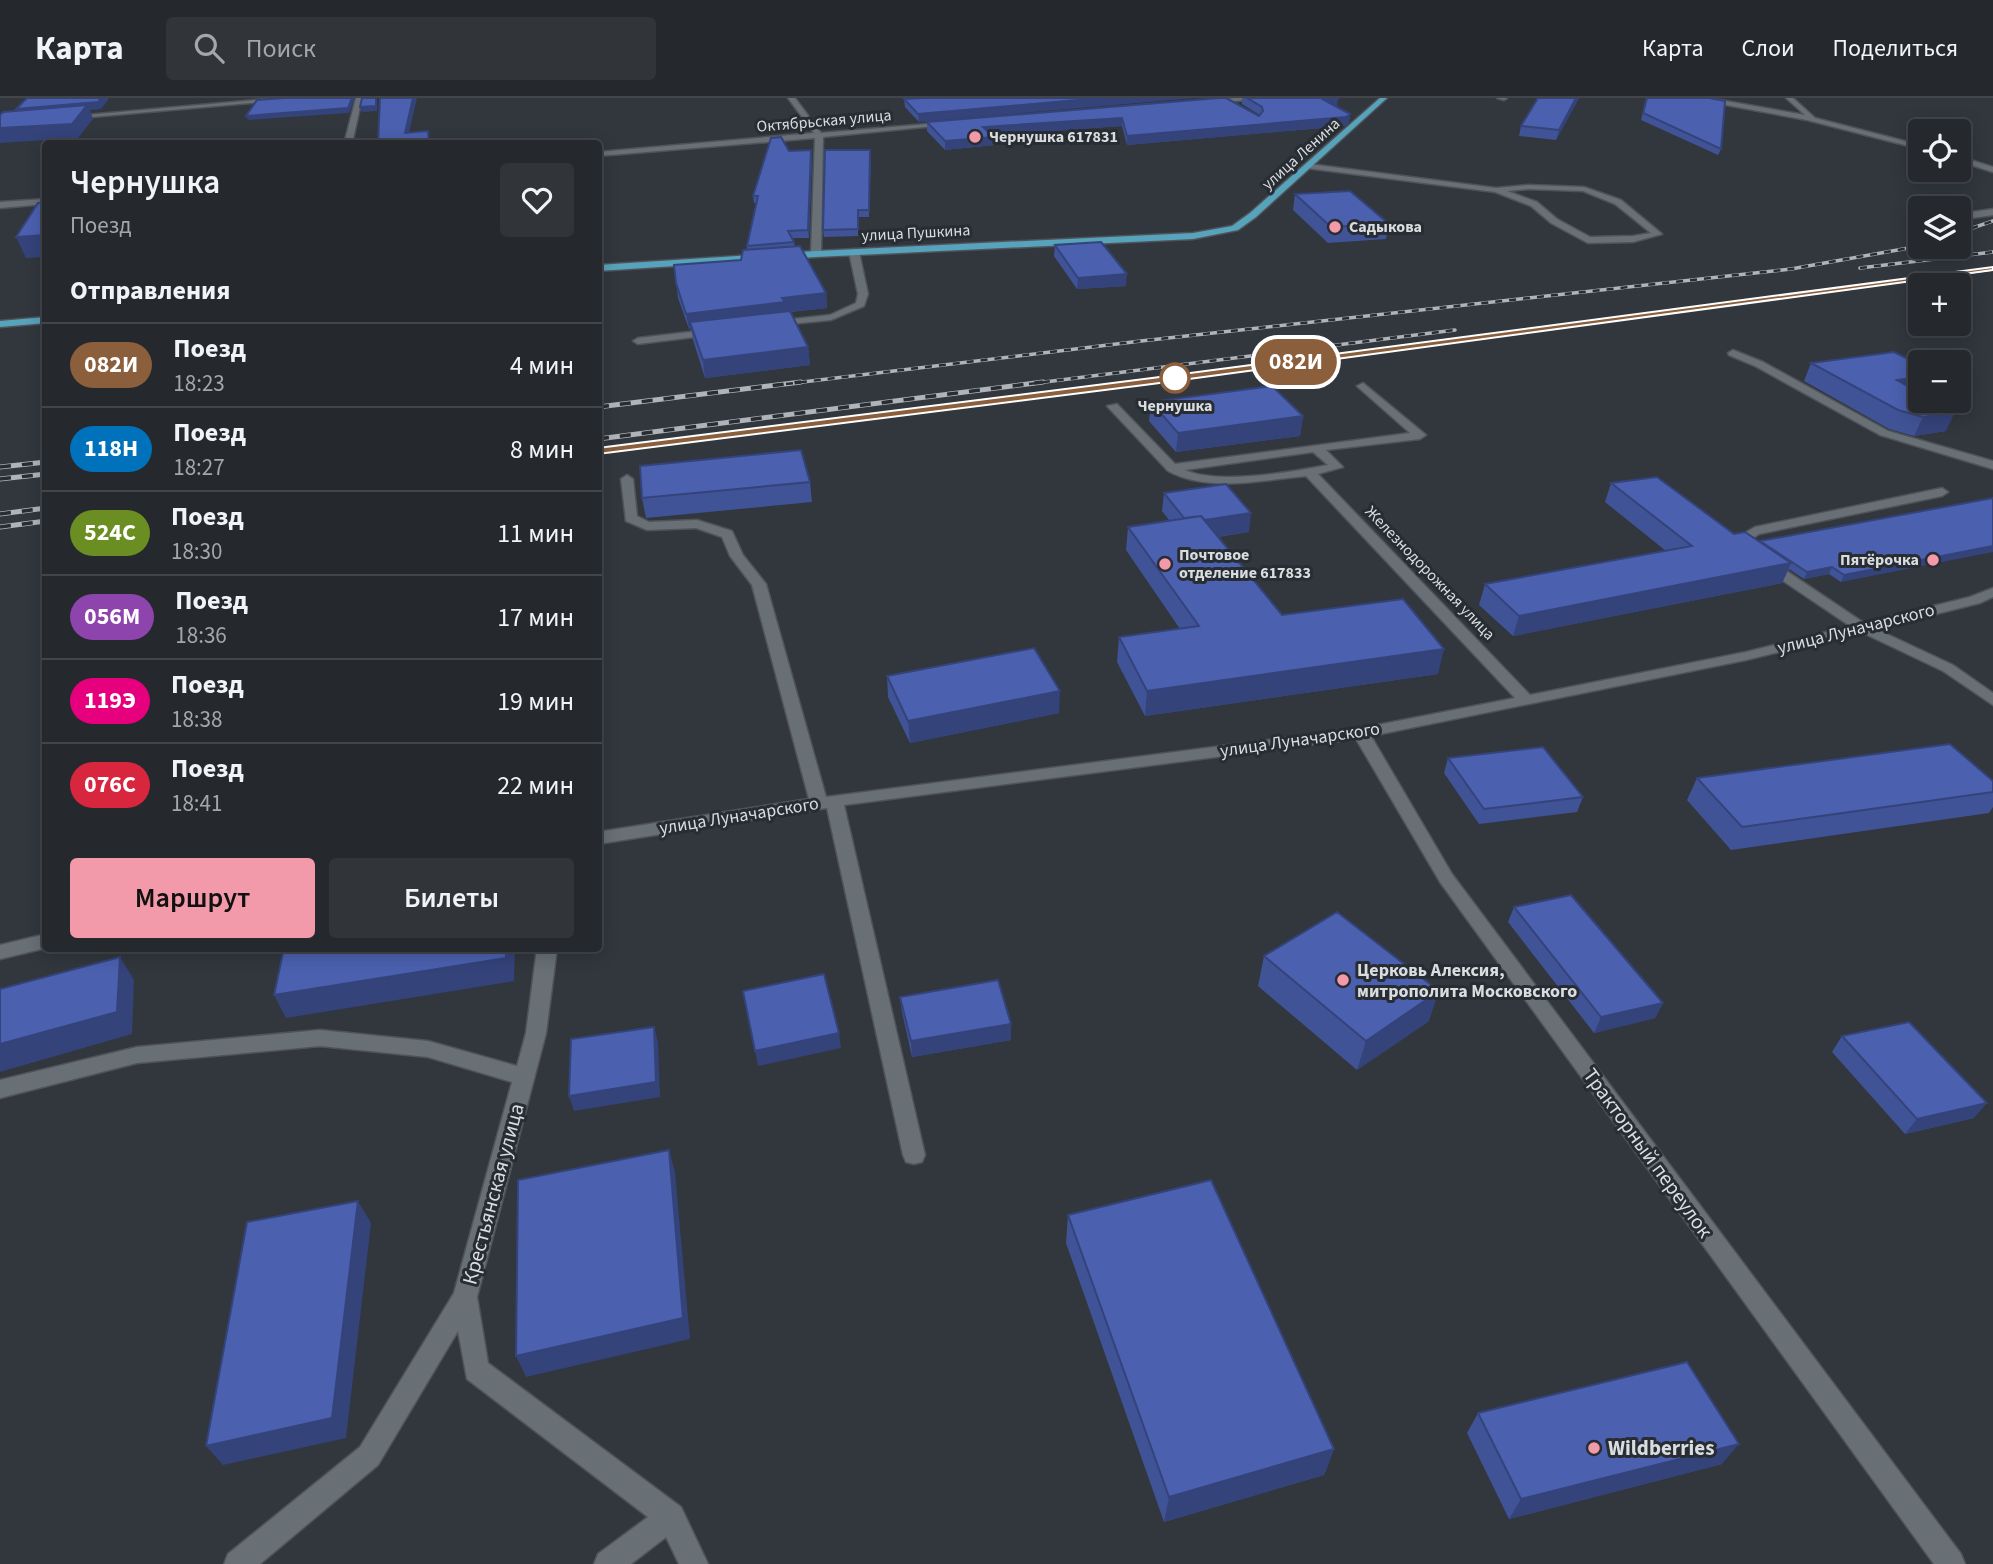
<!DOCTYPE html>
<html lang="ru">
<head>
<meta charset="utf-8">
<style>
  :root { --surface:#25292e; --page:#31353a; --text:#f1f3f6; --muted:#a3a6aa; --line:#42454a; --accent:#f39aaa }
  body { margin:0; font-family:"Source Sans 3",sans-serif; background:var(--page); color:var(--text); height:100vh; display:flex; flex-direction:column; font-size:26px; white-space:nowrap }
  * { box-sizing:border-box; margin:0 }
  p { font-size:23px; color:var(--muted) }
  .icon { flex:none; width:38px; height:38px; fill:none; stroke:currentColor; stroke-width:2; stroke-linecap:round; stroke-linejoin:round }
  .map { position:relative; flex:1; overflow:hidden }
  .details { position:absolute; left:42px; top:42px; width:560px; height:812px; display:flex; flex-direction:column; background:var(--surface); border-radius:7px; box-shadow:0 4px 18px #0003,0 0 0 2px var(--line) }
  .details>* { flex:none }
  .badge { padding:0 14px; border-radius:23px; font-size:24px; line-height:46px }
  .controls { position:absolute; left:1908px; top:21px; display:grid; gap:14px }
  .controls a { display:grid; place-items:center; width:63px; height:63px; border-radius:7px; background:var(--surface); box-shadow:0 4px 18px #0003,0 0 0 2px var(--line); font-size:35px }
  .map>.badge { position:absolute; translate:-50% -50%; box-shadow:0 0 0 4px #fff }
  h2 { padding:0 28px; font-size:26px; line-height:63px }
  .round { display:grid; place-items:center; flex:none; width:74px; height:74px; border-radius:7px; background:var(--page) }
  .headline { display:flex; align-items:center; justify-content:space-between; height:119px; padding:0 28px }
  h1 { font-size:33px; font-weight:600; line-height:52px }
  .action { display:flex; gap:14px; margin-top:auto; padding:14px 28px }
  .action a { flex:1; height:80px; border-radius:7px; background:var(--accent); color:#111; font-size:28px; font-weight:600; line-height:80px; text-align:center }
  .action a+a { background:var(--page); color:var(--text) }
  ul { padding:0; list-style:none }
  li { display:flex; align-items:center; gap:21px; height:84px; padding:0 28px; border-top:2px solid var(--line) }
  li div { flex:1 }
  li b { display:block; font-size:26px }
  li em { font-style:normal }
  li .badge { min-width:77px; font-weight:700; text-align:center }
  header { display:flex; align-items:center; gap:42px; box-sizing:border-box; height:98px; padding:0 35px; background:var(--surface); border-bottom:2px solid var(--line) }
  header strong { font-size:33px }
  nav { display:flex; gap:38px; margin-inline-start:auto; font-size:24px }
  .search { width:490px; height:63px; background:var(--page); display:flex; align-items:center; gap:18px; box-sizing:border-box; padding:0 24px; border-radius:7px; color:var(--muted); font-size:26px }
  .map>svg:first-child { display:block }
</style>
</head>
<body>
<header>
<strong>Карта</strong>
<div class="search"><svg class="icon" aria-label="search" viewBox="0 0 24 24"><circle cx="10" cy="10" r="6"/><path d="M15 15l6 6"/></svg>Поиск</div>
<nav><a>Карта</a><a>Слои</a><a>Поделиться</a></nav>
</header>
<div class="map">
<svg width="1993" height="1466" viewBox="0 0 1993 1466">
  <rect width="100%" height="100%" fill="#31373d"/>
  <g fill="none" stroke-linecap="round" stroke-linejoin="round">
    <g stroke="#4f5359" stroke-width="3">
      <path id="minor" d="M279,0H308L68,21L64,19Z
        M356,0H362L352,46H344Z
        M788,0H795L821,35L951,24L955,26L823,39L821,156L816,159L811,156L815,40L598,58V54L814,35Z
        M1234,0H1264L1209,6L1206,4Z
        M1497,0H1507L1504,2Z
        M1688,0L1720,2L1805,17L1786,0H1793L1815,20L1920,47V51L1807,22Z
        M1958,58L1993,69V74L1958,63Z
        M1309,66L1496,90L1528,87L1584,89L1621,102L1662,136L1633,144L1588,145L1551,125L1531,108L1495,94L1306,70ZM1528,91L1583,93L1615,106L1651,135L1633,138L1590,139L1557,121L1537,104L1507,93Z
        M46,101V106L0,110V104Z
        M1993,111V117L1958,122V116Z
        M854,151L859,154L868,196L864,208L831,222L770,228L769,226L774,223L830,217L856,205L858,196L849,154Z
        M715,231L720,234L719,236L638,246L633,243L638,240Z
        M1733,252L1763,264L1888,333L1993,363V371L1880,337L1755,268L1729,257L1728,255Z
        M1363,285L1426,337L1420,341L1326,352L1343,369L1318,376L1530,597L1746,554L1850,528L1740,454L1736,440L1755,429L1942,390L1948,394L1942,398L1759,436L1750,442L1751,449L1864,525L1970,499L1993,490V499L1980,505L1876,531L1953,567L1993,595V607L1943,573L1861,534L1746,562L1371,638L1452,776L1961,1456L1965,1466H1934L1440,784L1356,641L844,707L925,1057L922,1064L914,1066L906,1064L903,1057L827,710L598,746V734L809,701L752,487L730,458L722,439L696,430L647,432L626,423L621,381L627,377L633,381L637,418L649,424L697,422L732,433L743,457L766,486L826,699L1362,630L1515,600L1306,378C1261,382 1209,395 1168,373L1107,308L1117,306L1175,366L1410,335L1359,290L1357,288ZM1313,354L1328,367C1291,374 1219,387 1185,372Z
        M46,836V850L0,861V847Z
        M537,850H557L546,935L477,1199L488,1265L681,1409L708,1466H679L666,1439L631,1466H594L598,1456L648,1419L467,1281L458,1233L378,1367L260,1466H224L228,1456L360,1349L454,1195L512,984L428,959L320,948L137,965L0,1000V982L137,949L320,932L428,943L517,968L526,935Z"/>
    </g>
    <g stroke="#4f5359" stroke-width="3">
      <path id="major" d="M1380,0H1387L1256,119L1238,132L1193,141L816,159L598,173V167L816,153L1193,135L1232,128L1250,115Z
        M46,219V225L0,229V223Z"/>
    </g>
    <use href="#minor" fill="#686f75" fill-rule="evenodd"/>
    <use href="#major" fill="#56a3bb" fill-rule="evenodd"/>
    <g stroke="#b0b4b8" stroke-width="3.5">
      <path id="rail-far1" d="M1958,135L1993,123
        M1860,170L1993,154
        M786,286L1141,243L1791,171L1920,148
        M1029,286L1455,232
        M1123,286L1993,171"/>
    </g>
    <g stroke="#b0b4b8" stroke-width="5">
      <path id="rail" d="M598,309L801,284
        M598,341L1043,284
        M598,353L1137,284
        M0,369L46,364
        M0,381L46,376
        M0,416L46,410
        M0,429L46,423"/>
    </g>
    <use href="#rail-far1" stroke="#272d32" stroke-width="2.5" stroke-dasharray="7" stroke-linecap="butt"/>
    <use href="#rail" stroke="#272d32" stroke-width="3.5" stroke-dasharray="11" stroke-linecap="butt"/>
  </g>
  <path fill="#405396" d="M922,0L919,24L905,9L904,1Z
    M1242,0H1337V9L1350,16L1349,24L1345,28L1127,47L1122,28L992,37L994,39V47L945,52L927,33V24L1259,18L1260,17L1242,6Z
    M1538,0H1579L1556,42L1519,38L1521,28Z
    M1646,0L1721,51L1718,57L1641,22Z
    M789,53L812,59L809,140H792L794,144L795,149L826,195L827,210L791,214L808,249L810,267L705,280L693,242L691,231H689L678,200L674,167L741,162L747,152V148L757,105H754L753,98Z
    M871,58L869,119H858V138L824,139L823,132Z
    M1295,96L1389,126L1386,141L1328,145L1293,112Z
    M1055,147L1126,188L1077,191L1054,158Z
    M1811,265L1920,303L1946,333L1914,338L1889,331L1804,283Z
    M1151,304L1303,318L1300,338L1176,354L1149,323Z
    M810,384L812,404L646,420L642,400Z
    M1611,385L1734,436L1760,444L1993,400L1841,484L1829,476L1804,481L1789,471L1782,485L1513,538L1479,507L1485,486L1666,453L1605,404Z
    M1164,395L1249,434L1218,439L1282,517L1438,576L1145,618L1117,564L1119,539L1180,531L1126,452L1128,429L1169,422L1162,413Z
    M887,578L1059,615L910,645L888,599Z
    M1448,660L1583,699L1577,714L1479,726L1444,675Z
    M1697,680L1993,683V709L1989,715L1731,752L1687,702Z
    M1514,809L1663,905L1655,920L1594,935L1508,824Z
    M1264,858L1429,923L1357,972L1258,888Z
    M900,899L1011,942L912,959L902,914Z
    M1842,938L1974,1020L1905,1036L1832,954Z
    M1068,1117L1334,1351L1324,1377L1164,1424L1066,1145Z
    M1478,1315L1722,1366L1509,1421L1467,1335Z"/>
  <path fill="#34437a" d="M101,0H108V2L101,11L90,12L93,21L78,40L0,45V30L20,18L16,11Z
    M352,0H355L349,15L248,22L246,18Z
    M376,0H377V13L362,14L360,9Z
    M413,0H417L407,43L405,35Z
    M1100,0H1195L919,24L918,16Z
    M1576,0H1579L1556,42L1559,32Z
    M1338,1L1337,9L1324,2Z
    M1350,16L1349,24L1345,28L1127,47V38Z
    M1122,20V28L983,38V29Z
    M994,39V47L945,52V43Z
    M811,52L812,59L809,140L808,132Z
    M46,137V159L26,160L16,139Z
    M1127,176L1126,188L1077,191L1078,180Z
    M826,195L827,210L690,224L691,231H689L686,216L782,200Z
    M808,249L810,267L705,280L703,262Z
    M1920,279V296L1897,282Z
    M1955,314L1946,333L1914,338L1923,319Z
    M1303,318L1300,338L1176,354L1178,335Z
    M1251,415L1249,434L1186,443L1187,425Z
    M1993,448V454L1841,484L1844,477Z
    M1791,465L1782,485L1513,538L1519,518Z
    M1832,469L1829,476L1804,481L1807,474Z
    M1444,551L1438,576L1145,618L1147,593Z
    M1060,593L1059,615L910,645L908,623Z
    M506,850H515L514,883L286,920L274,897Z
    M120,859L134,882L132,936L0,974V946Z
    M1439,893L1429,923L1357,972L1366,943Z
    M1663,905L1655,920L1594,935L1601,919Z
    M1011,926V942L912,959L911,943Z
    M654,929L658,944L660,999L574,1013L569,998Z
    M839,935L841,950L758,968L755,953Z
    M1987,1005L1974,1020L1905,1036L1917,1021Z
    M669,1052L675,1074L690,1241L526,1279L516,1258Z
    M358,1103L371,1125L346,1340L223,1367L206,1348Z
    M1739,1346L1722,1366L1509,1421L1521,1401Z
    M1334,1351L1324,1377L1164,1424L1169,1399Z"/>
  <path fill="#4b60af" stroke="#34437a" stroke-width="2" d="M27,0H101L98,4L16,11Z
    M284,0H352L348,10L246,18L257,2Z
    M362,0H376V8L360,9Z
    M380,0H413L405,35L428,33L429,46H378Z
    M922,0H1100L918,16L904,1Z
    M1219,0H1226L1259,18L1263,13L1262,9L1247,0H1337L1338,1L1324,2L1350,16L1346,19L1127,38L1122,20L983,29L994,39L945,43L927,24Z
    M1538,0H1576L1559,32L1521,28Z
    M1647,0H1709L1725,3L1721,51L1643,15Z
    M87,7L72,26L0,30V17L3,14Z
    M781,39L789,53L811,52L808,132L788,133L794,144L747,148L758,98H753L771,40Z
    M825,52H870L869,112H858V131L823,132Z
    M1350,93L1389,126L1331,129L1295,96Z
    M46,104V137L16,139L38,105Z
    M1101,144L1127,176L1078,180L1055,147Z
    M800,148L826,195L782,200L785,204L686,216L676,185L674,167L741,162L743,152Z
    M790,213L808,249L703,262L690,224Z
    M1894,254L1920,267V279L1897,282L1920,295V303H1935L1955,314L1923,319L1898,312L1811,265Z
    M1272,288L1303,318L1178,335L1151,304Z
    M801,352L810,384L642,400L640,368Z
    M1657,379L1734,436L1745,434L1791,465L1519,518L1485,486L1692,448L1611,385Z
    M1226,386L1251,415L1205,422L1201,418L1184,420L1164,395Z
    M1993,400V448L1844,477L1832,469L1807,474L1760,443Z
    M1201,418L1282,517L1403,501L1444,551L1147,593L1119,539L1199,528L1128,429Z
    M1034,550L1060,593L908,623L887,578Z
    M1950,646L1993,683V694L1742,729L1697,680Z
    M1543,649L1583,699L1484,711L1448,660Z
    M1571,797L1663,905L1601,919L1514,809Z
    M1337,814L1439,893L1366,943L1264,858Z
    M284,850H506V860L274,897Z
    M120,859L117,914L0,946V891Z
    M824,876L839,935L755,953L743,893Z
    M998,882L1011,926L911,943L900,899Z
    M1909,924L1987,1005L1917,1021L1842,938Z
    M654,929L656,984L569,998L571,941Z
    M669,1052L683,1220L516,1258L518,1082Z
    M1211,1082L1334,1351L1169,1399L1068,1117Z
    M358,1103L332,1320L206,1348L247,1124Z
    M1687,1264L1739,1346L1521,1401L1478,1315Z"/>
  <path fill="#8b5e3c" stroke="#fff" stroke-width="2" d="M1993,169V172L1152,286L598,356L594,353L598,350L1152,280Z"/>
  <g fill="#f39aaa" stroke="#272d32" stroke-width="2.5">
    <circle cx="975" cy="39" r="7"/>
    <circle cx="1335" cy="129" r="7"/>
    <circle cx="1933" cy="462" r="7"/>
    <circle cx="1165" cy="466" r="7"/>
    <circle cx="1343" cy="882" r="7"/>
    <circle cx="1594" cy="1350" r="7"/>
  </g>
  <circle fill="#fff" stroke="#8b5e3c" stroke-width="3.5" cx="1175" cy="280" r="14"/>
  <g text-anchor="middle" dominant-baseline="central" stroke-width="6" stroke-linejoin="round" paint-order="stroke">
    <g font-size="16" fill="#d9dde0" stroke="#272d32">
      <text transform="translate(824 23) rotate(-5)">Октябрьская улица</text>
      <text transform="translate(1301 56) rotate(-42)">улица Ленина</text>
      <text transform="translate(916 135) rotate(-3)">улица Пушкина</text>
      <text transform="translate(1430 475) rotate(46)">Железнодорожная улица</text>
    </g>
    <g font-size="16" font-weight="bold" fill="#d9dde0" stroke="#272d32" text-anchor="start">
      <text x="989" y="39">Чернушка 617831</text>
      <text x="1349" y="129">Садыкова</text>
      <text x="1179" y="457">Почтовое<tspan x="1179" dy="18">отделение 617833</tspan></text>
      <text x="1919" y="462" text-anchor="end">Пятёрочка</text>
    </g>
    <g font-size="16" font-weight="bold" fill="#d9dde0" stroke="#272d32">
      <text x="1175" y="308">Чернушка</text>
    </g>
    <g font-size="18" fill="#d9dde0" stroke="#272d32">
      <text transform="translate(1856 531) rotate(-14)">улица Луначарского</text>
      <text transform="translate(1300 642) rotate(-8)">улица Луначарского</text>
      <text transform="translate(739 718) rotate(-9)">улица Луначарского</text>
    </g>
    <g font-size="18" font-weight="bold" fill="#d9dde0" stroke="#272d32" text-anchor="start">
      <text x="1357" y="872">Церковь Алексия,<tspan x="1357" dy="21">митрополита Московского</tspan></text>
    </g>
    <g font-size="21" fill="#d9dde0" stroke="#272d32">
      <text transform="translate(1648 1055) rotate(54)">Тракторный переулок</text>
      <text transform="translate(493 1096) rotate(-75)">Крестьянская улица</text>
    </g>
    <g font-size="21" font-weight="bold" fill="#d9dde0" stroke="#272d32" text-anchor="start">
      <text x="1608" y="1350">Wildberries</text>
    </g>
  </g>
</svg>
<div class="controls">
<a><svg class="icon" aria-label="locate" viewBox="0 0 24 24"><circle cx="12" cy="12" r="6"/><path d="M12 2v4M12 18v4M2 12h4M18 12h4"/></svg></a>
<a><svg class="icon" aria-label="layers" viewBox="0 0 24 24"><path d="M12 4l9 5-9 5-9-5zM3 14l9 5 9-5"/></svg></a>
<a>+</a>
<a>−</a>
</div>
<b class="badge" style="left:1296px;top:264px;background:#8b5e3c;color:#fff">082И</b>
<section class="details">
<div class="headline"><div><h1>Чернушка</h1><p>Поезд</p></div><a class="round"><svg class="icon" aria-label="heart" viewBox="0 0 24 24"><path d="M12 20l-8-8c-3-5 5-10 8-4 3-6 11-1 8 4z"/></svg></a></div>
<h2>Отправления</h2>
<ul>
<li><span class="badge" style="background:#8b5e3c;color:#fff">082И</span><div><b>Поезд</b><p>18:23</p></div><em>4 мин</em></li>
<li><span class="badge" style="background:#0072bc;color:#fff">118Н</span><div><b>Поезд</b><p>18:27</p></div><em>8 мин</em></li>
<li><span class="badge" style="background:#6b8e23;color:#fff">524С</span><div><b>Поезд</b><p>18:30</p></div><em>11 мин</em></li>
<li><span class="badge" style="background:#8e44ad;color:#fff">056М</span><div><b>Поезд</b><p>18:36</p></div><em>17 мин</em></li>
<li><span class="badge" style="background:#e6007e;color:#fff">119Э</span><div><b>Поезд</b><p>18:38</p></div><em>19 мин</em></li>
<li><span class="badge" style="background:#d7263d;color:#fff">076С</span><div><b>Поезд</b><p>18:41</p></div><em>22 мин</em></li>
</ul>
<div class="action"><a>Маршрут</a><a>Билеты</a></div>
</section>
</div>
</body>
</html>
